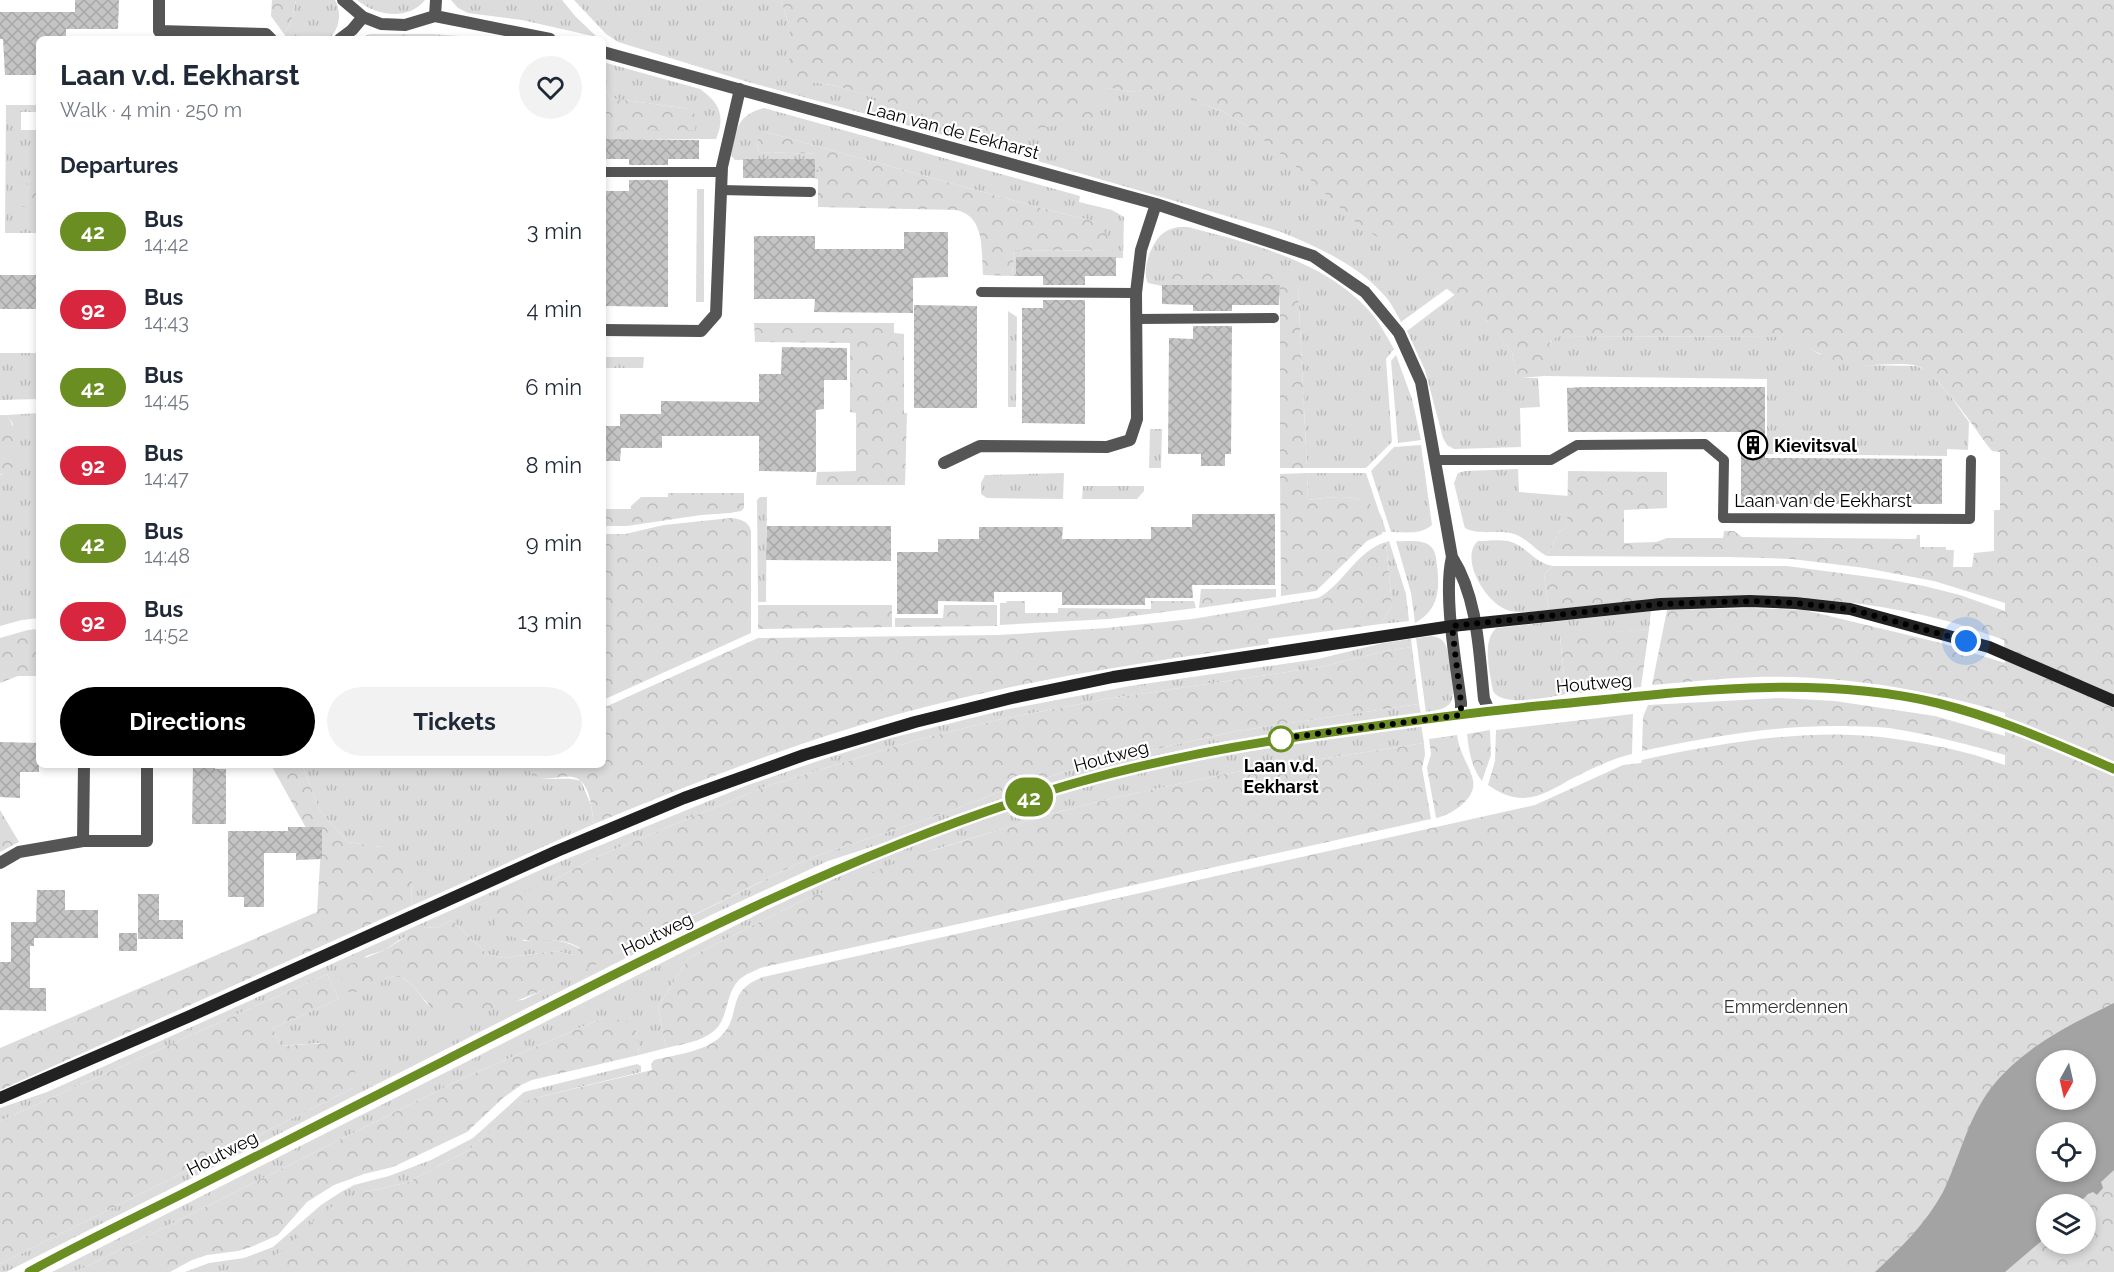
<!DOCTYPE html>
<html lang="en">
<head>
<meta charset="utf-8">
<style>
  :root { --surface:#fff; --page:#f2f2f3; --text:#1f2937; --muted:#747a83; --accent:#000 }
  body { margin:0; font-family:Raleway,sans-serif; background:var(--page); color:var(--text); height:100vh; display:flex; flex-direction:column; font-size:22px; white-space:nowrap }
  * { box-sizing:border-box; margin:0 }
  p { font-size:20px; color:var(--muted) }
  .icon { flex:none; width:33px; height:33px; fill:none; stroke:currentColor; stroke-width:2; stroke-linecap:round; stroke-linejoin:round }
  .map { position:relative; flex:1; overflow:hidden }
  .side { position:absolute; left:36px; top:36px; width:570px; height:732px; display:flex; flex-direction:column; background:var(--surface); border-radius:9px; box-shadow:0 3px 9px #0003 }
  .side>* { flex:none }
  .badge { padding:0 12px; border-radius:20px; font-size:21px; line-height:39px }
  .needle { width:39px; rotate:188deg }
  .tools { position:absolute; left:2036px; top:1050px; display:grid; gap:12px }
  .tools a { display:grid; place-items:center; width:60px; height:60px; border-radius:50%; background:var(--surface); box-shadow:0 3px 9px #0003; font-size:30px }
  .you { position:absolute; width:30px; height:30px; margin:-15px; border:4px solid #fff; border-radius:50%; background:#1a73e8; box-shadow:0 0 0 9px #1a73e833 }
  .map>.badge { position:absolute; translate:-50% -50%; box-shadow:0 0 0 3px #fff }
  h2 { padding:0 24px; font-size:22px; line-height:54px }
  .round { display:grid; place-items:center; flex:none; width:63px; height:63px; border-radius:32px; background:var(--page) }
  .headline { display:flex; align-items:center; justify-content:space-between; height:102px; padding:0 24px }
  h1 { font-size:28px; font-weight:700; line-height:45px }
  .cta { display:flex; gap:12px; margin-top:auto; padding:12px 24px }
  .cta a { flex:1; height:69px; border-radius:36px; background:var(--accent); color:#fff; font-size:24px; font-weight:700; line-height:69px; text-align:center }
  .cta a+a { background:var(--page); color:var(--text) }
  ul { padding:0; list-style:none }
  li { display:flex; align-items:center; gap:18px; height:78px; padding:0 24px }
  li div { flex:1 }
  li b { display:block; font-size:22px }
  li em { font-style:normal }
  li .badge { min-width:66px; font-weight:700; text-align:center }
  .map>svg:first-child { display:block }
</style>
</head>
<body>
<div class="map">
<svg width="2114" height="1272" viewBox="0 0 2114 1272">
  <defs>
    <pattern id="grass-tufts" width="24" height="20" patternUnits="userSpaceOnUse" patternTransform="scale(1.5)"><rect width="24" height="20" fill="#dcdcdc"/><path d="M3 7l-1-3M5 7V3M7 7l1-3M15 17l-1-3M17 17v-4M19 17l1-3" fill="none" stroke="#bbb"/></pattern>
    <pattern id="forest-crowns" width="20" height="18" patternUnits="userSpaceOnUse" patternTransform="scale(1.5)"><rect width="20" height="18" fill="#dcdcdc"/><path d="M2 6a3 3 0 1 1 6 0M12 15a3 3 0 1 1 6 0" fill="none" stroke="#bbb"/></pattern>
    <pattern id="building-cross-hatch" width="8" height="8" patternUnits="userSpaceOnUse" patternTransform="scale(1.5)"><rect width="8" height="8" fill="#c4c4c4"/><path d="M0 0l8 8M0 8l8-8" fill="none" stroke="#a7a7a7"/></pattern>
  </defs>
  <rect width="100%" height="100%" fill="#fff"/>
  <path fill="url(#grass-tufts)" d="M296,0H335C342,13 340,28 329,39H288L284,34L292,20Z
    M357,0H425C408,21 376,16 357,0Z
    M451,0H562L575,16L597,37L522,20L468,13L458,8Z
    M574,0H781L790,28V43L819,83L837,86L916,110L1091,97L1096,93L1110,88L1131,92L1160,87L1185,93L1202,104L1222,111L1246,125L1449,287L1401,322C1396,313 1391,302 1384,295C1358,265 1316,246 1281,232L1024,157L748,82L618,42L606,34Z
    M370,34H432L501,39H357Z
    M603,62L700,89C719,102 726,116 716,139H603V130H694L690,109L610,98L603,82Z
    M6,105H39V112H21V130H38L39,137V233H5Z
    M764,108L1080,196L1079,202L1112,210L1124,217L1123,258L1016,257V276H1012L1014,250L1113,251L1093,221L1030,205L766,132L760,135L757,142L759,152L819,154V172L815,173V159L735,160L731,155C736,131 736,115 764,108Z
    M697,189H704V302H696Z
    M1179,227H1188C1252,244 1327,261 1372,314C1381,325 1387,337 1394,349L1386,359L1392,442L1366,468H1307L1298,287L1162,286L1148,283C1141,271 1151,244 1161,235C1167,230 1172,228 1179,227Z
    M1457,293L1489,323L1512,352L1516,374L1522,378H1538L1540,407L1520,408L1521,447L1454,449L1447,445L1443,438L1425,370L1407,331Z
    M1008,311L1017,317L1016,407H1008Z
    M1558,336L1776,337L1790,338L1801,343L1819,354L1861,365L1916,366L1928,371L1949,394L1969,422L1968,450L1947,449V456L1767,454V379L1544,376C1552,363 1541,344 1558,336Z
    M0,353H39V399L0,400Z
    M1396,355L1412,399L1421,440L1398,443L1391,361Z
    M603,357H644L643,368H603Z
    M39,413V618L22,620L0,626V475H2L13,424L7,415Z
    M1150,429H1162L1161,468H1149Z
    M1421,445L1432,525C1421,535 1405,532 1391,532L1371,471L1394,447Z
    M1518,469L1519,492L1569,496L1567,527L1559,532L1547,556C1535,550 1527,538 1514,534C1498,529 1480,536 1465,528L1464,525L1454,483L1458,473L1465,471Z
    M1064,473L1063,499L987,498L981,494V483L985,475Z
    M1307,473H1366L1381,518C1368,490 1333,497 1308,500Z
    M1083,486H1144V491L1137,499H1082Z
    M760,497H767L766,602H758L757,500Z
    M1389,541L1406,594L1409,621L1381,624L1392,606L1386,542Z
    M1396,541C1405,542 1420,539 1429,545C1436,550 1436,558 1437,566C1440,589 1439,610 1415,623L1411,593Z
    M1478,541C1489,541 1506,538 1516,544C1530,551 1536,563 1553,566L1544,575L1549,610C1535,611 1520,614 1507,610C1485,602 1459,558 1478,541Z
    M1651,611L1649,629L1560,637L1566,694C1548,697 1503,708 1493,691C1490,673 1481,639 1497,628Z
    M1432,636C1439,637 1444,640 1446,646C1450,656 1456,693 1451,702C1446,710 1434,710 1426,713L1416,638Z
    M1411,639L1412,647L1386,651L1321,667L1106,699L1002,719L920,739L764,787L601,855L553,880L523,941C543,939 562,938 580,949L572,955L556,951L503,958L487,954L452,920L437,928L426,927L399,940L385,950L366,956L349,994L394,976C410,977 419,994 428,1005L523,1000L797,864L822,854L942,814L1005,790L1101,761L1237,731L1419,704L1421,714L1311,728L1209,744L1141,759L1081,776L920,831L828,861L711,915L6,1272H0V1264L355,1087L319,1043L281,1046L273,1028L339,999L327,974L0,1121V1108L47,1092L547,867L748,785L818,761L887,739L1004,710L1130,686L1318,659L1383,643Z
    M1421,724L1424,743L1230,773L1113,798L1047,815L933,850L801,901L700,952L688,959L658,1007L666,1048L639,1055L636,1028L603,1018L461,1079L75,1272H52L760,913C889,851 1026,796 1166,765C1250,747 1336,737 1421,724Z
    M302,765H526C538,788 560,774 581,781L591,805L594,824L411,906L412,882L382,847L348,842L320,811Z
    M637,1064L641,1066V1072L531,1099L519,1105L469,1150L406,1183L365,1192L273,1258L221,1272H185L209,1263L244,1258L273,1247L321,1205L341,1192L354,1185L389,1176L431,1160L473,1138L524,1092Z"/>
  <path fill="url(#forest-crowns)" fill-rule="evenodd" d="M272,0H296L292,20L284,34L271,16Z
    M781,0H2114V1272H221L269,1258L281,1252L324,1211L345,1200L365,1192L406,1183L469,1150L518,1105L531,1099L652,1070L651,1064L654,1060C674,1055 703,1052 719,1038C744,1016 723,992 763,977L1535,805L1623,765L1641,763L1642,760C1715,744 1806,728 1881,737C1911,741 1942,746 1971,754C1983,757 1994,762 2005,765V755C1967,744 1928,734 1889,728C1874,726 1858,727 1843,726C1775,725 1708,737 1642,751L1643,717L1648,705L1779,698L1835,701L1935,716L2005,736V713C1925,689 1840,675 1757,677C1722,678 1687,682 1652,685L1667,610L1752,608L1804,610L1941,643L2005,663L2004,640C1984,633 1964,625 1943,620C1814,586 1680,595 1549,610L1544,575L1553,566H1787L1885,579L1924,586L1960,595L2005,611V603L1934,581L1865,568L1792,559L1729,557L1547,556L1559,532L1567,527L1568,471L1667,472V508L1624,510V543L1656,542L1667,538H1723L1724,531H1734L1742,537L1916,539L1917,535H1920V547H1946V550H1954L1953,567H1972L1974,553L1994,551V510H2000V452L1992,451C1977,432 1938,372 1917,366C1899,361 1869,368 1848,364C1821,359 1803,340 1776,337L1563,336L1556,337L1550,342L1547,372L1544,376L1520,378L1516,374L1512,352L1487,321L1399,250L1361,227L1301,171L1246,125L1222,111L1202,104L1179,92L1168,89H1150L1131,92L1110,88L1095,94L1101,118L981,138L911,109L837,86L819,83H789L790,28ZM2046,1060H2085V1100H2046ZM2046,1132H2085V1172H2046ZM2046,1204H2085V1244H2046Z
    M603,82L610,98L690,109L697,117L695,130H603Z
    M766,132L1030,205L1093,221L1108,236L1113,251L1014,250L1012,276L983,275C981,252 986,216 956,210L818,207V179H815V173L819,172V154L759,152L757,142L760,134Z
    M19,182L39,186L34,209L14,205Z
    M1173,266L1282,274L1298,287L1307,468H1280V286L1171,285Z
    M754,323H894V333L904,334V413H907L905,485H816L817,472L856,471V413L850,412V343L755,342Z
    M0,415H7C17,430 17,447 16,465L0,475Z
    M1307,473L1308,500C1330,498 1359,491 1377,510C1382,515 1384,525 1386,532H1382V534L1367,541L1316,591L1281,596L1280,474Z
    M668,493H744V508L741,511L730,513L701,515L627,526H603V509H631V506L641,497H668Z
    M731,518C740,519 749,521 751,531V633L603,700V534H625L664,525Z
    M1386,542L1392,606L1381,624L1268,639L1269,644C1155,661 1041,677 929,706C814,735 703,779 594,824C592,812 591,792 582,782C566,766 540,793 526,765H603V708L758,638L999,635L1106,628L1192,619L1318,598C1344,584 1357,550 1386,542Z
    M1201,589H1276V597L1199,608Z
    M1007,601H1025V613H1058V608L1151,609V601H1194L1196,608L1109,619L1000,625V603H1006Z
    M758,605H892V627L758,629Z
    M944,605H997V626L895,627V618H943Z
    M39,629V676H18L0,683V638L28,630Z
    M1649,629L1641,687L1566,694L1560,636Z
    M1412,647L1419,704L1237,731L1101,761L1005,790L942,814L822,854L797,864C738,893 679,922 620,952C578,974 537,996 491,1009C479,1013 467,1017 455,1018C425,1018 419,977 394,976L350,995L337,969L385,950L413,932L426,927L437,928L452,920L487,954L503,958L556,951L572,955L580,948C551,930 520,953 496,925L497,903L553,880L601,855L764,787L920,739L1002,719L1106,699L1321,667L1386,651Z
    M1633,714L1632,754C1611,759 1591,769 1571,779C1557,787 1540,798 1523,798C1510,798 1498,792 1488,785L1495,761L1496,730Z
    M1490,730L1491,755L1482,781C1471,767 1469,751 1467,734Z
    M1457,735C1460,755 1469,764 1473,780C1477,799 1451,815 1436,818L1427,768L1431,754L1429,739Z
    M1424,743L1425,755L1422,768L1431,819L760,968C753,972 745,974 739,980C725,994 729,1017 715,1030C702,1042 682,1044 666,1048L658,1007L688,959L700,952L801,901L908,858L1047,815L1113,798L1230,773Z
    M271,765H302L320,811L348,842L382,847L404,859L412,882L411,906L0,1090V1048L317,912L321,847L305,826Z
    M0,810L19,842L0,852Z
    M327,974L339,999L273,1028L281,1046C317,1044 362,1033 355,1087L0,1264V1121Z
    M603,1018L628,1021L636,1028L639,1055L532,1080L521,1085L503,1098L467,1132L393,1167L364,1174L334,1185L307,1202L278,1235L251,1247L238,1251L207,1255L192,1260L170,1272H75L461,1079Z"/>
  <path fill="#a3a3a3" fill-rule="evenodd" d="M2114,1003V1170L2101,1182L2103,1188L2097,1195L2093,1192L2088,1194L2078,1204H2046V1237L2005,1272H1875C1900,1249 1927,1222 1943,1192C1960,1157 1967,1120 1991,1088C2022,1048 2069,1025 2114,1003ZM2046,1060H2085V1100H2046ZM2046,1132H2085V1172H2046Z"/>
  <path fill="url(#building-cross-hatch)" d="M75,0H119L118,29H66V39H39V75H5L3,39H0V12H75Z
    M603,139L699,140V159H668V165H629V159H603Z
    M743,159H815V178H743Z
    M629,180H668V307L605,306V191H629Z
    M904,232H948V277L913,278V313L814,312L815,299H754V236H815V249H904Z
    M1016,257H1116V276H1085V285H1043V276H1016Z
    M0,275H39V309H0Z
    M1162,285H1280L1279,305H1232V311H1193V305L1162,304Z
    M1043,300H1085V424L1022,423V308H1043Z
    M914,305L977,306V408H914Z
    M1193,326H1232L1231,454H1225V466H1201V454H1168L1169,338L1193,339Z
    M782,347L847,348V380H824V409L816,410V472L759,471V436H662V448H621L620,461H603V426H620V414H661V401L759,402V374H781Z
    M1584,387H1765V458L1942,459V504H1741V432H1568L1567,388Z
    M1192,514H1275V585H1192L1193,598H1145V605H1062V592H994V602L938,601V614H897V552H938V539H979V527H1063L1062,539H1151V527H1192Z
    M767,526H891V561L766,560Z
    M0,742L39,743V772H20V798L0,797Z
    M193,765H216L215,769H226V824H192Z
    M288,827H322V859L296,860V853H264V907H244V897H228V831H288Z
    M37,890H65V910H98V938H34V946H30V988H46V1011L0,1010V962H11V922H36Z
    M138,894H159V920H183V939H138Z
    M119,933H137V951H119Z"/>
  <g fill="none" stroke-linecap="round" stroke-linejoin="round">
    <path stroke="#555" stroke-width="10" d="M603,172H721
      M721,190L811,192
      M981,292L1136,293
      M1136,319L1274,318
      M1435,460H1551L1577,445L1705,444L1724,460L1723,518L1970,519L1971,460"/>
    <path stroke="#555" stroke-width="12" d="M159,0V31L266,34L271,39
      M343,0L363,17L381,24L405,25L435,16L550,39
      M435,16L436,0
      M340,39L352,30L363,17
      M603,52L1156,204L1313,256L1365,292L1399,333L1421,382L1452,557C1478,598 1479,652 1484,699L1489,710
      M603,330L701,331L716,314L722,167L740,89
      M944,463L980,446L1107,447L1130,440L1137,419L1136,293L1141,250L1156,204
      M1452,557C1443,595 1456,663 1461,703V715
      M83,841L84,765
      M0,863L19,852L83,841H147V765"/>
    <path stroke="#222" stroke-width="12" d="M0,1098L190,1016L557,851L684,798L804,755L915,722L1012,698L1113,677L1452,626L1661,604L1750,601L1795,603L1850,609L1989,647L2114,701
      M29,1272C81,1243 135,1218 188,1191C274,1148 360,1104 446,1060C640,961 836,856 1045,792C1145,761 1247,743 1350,729C1416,720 1482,711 1549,705C1677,693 1810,673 1937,703C1999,718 2056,744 2114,769"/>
  </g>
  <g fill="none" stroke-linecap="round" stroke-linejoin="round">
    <g stroke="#fff" stroke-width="14">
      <path id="line" d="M29,1272C78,1245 128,1221 178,1196C267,1151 357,1105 446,1060C641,961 836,857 1045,792C1141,762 1240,744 1339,731C1409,721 1479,711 1549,705C1677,693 1810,673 1937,703C1999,718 2056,744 2114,769"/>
    </g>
    <use href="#line" stroke="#6b8e23" stroke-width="9"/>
    <path stroke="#000" stroke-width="6" stroke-dasharray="0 10.8" d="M1281,739H1278L1461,715V703L1452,626L1660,604L1750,601L1795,603L1850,609L1966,641"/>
  </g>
  <defs>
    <g id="building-ring" transform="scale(1.5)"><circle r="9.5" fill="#fff" stroke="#000" stroke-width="1.5"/><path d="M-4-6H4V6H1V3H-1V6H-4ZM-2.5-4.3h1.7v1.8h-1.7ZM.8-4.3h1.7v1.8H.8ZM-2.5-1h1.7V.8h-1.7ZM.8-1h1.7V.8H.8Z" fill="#000"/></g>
  </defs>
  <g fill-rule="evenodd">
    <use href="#building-ring" x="1753" y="445"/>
  </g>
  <circle fill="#fff" stroke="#6b8e23" stroke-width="3" cx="1281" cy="739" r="12"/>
  <g text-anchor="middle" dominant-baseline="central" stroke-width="4.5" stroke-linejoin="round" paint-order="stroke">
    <g font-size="18" fill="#000" stroke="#fff">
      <text transform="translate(953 130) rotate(15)">Laan van de Eekharst</text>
      <text x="1823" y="500">Laan van de Eekharst</text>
      <text transform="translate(1594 683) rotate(-5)">Houtweg</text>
      <text transform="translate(1111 756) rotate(-15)">Houtweg</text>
      <text transform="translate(657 934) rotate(-26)">Houtweg</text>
      <text transform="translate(222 1153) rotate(-27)">Houtweg</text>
    </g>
    <g font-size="18" font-weight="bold" fill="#000" stroke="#fff" text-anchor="start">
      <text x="1774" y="445">Kievitsval</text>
    </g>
    <g font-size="18" font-weight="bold" fill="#000" stroke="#fff">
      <text x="1281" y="765">Laan v.d.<tspan x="1281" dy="21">Eekharst</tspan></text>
    </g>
    <g font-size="18" fill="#333" stroke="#fff">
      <text x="1786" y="1006">Emmerdennen</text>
    </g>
  </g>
</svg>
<div class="tools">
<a><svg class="needle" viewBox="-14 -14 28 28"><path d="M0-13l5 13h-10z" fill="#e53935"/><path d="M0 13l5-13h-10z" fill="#747a83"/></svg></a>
<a><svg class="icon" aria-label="locate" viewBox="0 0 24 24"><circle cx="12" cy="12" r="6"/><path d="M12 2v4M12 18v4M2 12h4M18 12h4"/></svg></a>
<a><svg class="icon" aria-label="layers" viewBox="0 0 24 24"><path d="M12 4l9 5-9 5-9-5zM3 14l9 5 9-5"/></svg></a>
</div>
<div class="you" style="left:1966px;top:641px"></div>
<b class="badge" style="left:1029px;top:797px;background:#6b8e23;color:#fff">42</b>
<section class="side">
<div class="headline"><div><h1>Laan v.d. Eekharst</h1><p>Walk · 4 min · 250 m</p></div><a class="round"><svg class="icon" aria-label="heart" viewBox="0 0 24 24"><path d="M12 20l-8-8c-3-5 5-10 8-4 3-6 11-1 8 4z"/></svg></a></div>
<h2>Departures</h2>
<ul>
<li><span class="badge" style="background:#6b8e23;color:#fff">42</span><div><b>Bus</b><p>14:42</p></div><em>3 min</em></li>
<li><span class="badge" style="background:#d7263d;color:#fff">92</span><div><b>Bus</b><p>14:43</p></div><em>4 min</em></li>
<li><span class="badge" style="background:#6b8e23;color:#fff">42</span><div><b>Bus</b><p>14:45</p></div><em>6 min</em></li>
<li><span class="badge" style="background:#d7263d;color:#fff">92</span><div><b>Bus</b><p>14:47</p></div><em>8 min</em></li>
<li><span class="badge" style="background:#6b8e23;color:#fff">42</span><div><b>Bus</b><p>14:48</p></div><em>9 min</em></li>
<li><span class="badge" style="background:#d7263d;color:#fff">92</span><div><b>Bus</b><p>14:52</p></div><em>13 min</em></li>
</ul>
<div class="cta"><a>Directions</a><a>Tickets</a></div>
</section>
</div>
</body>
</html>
